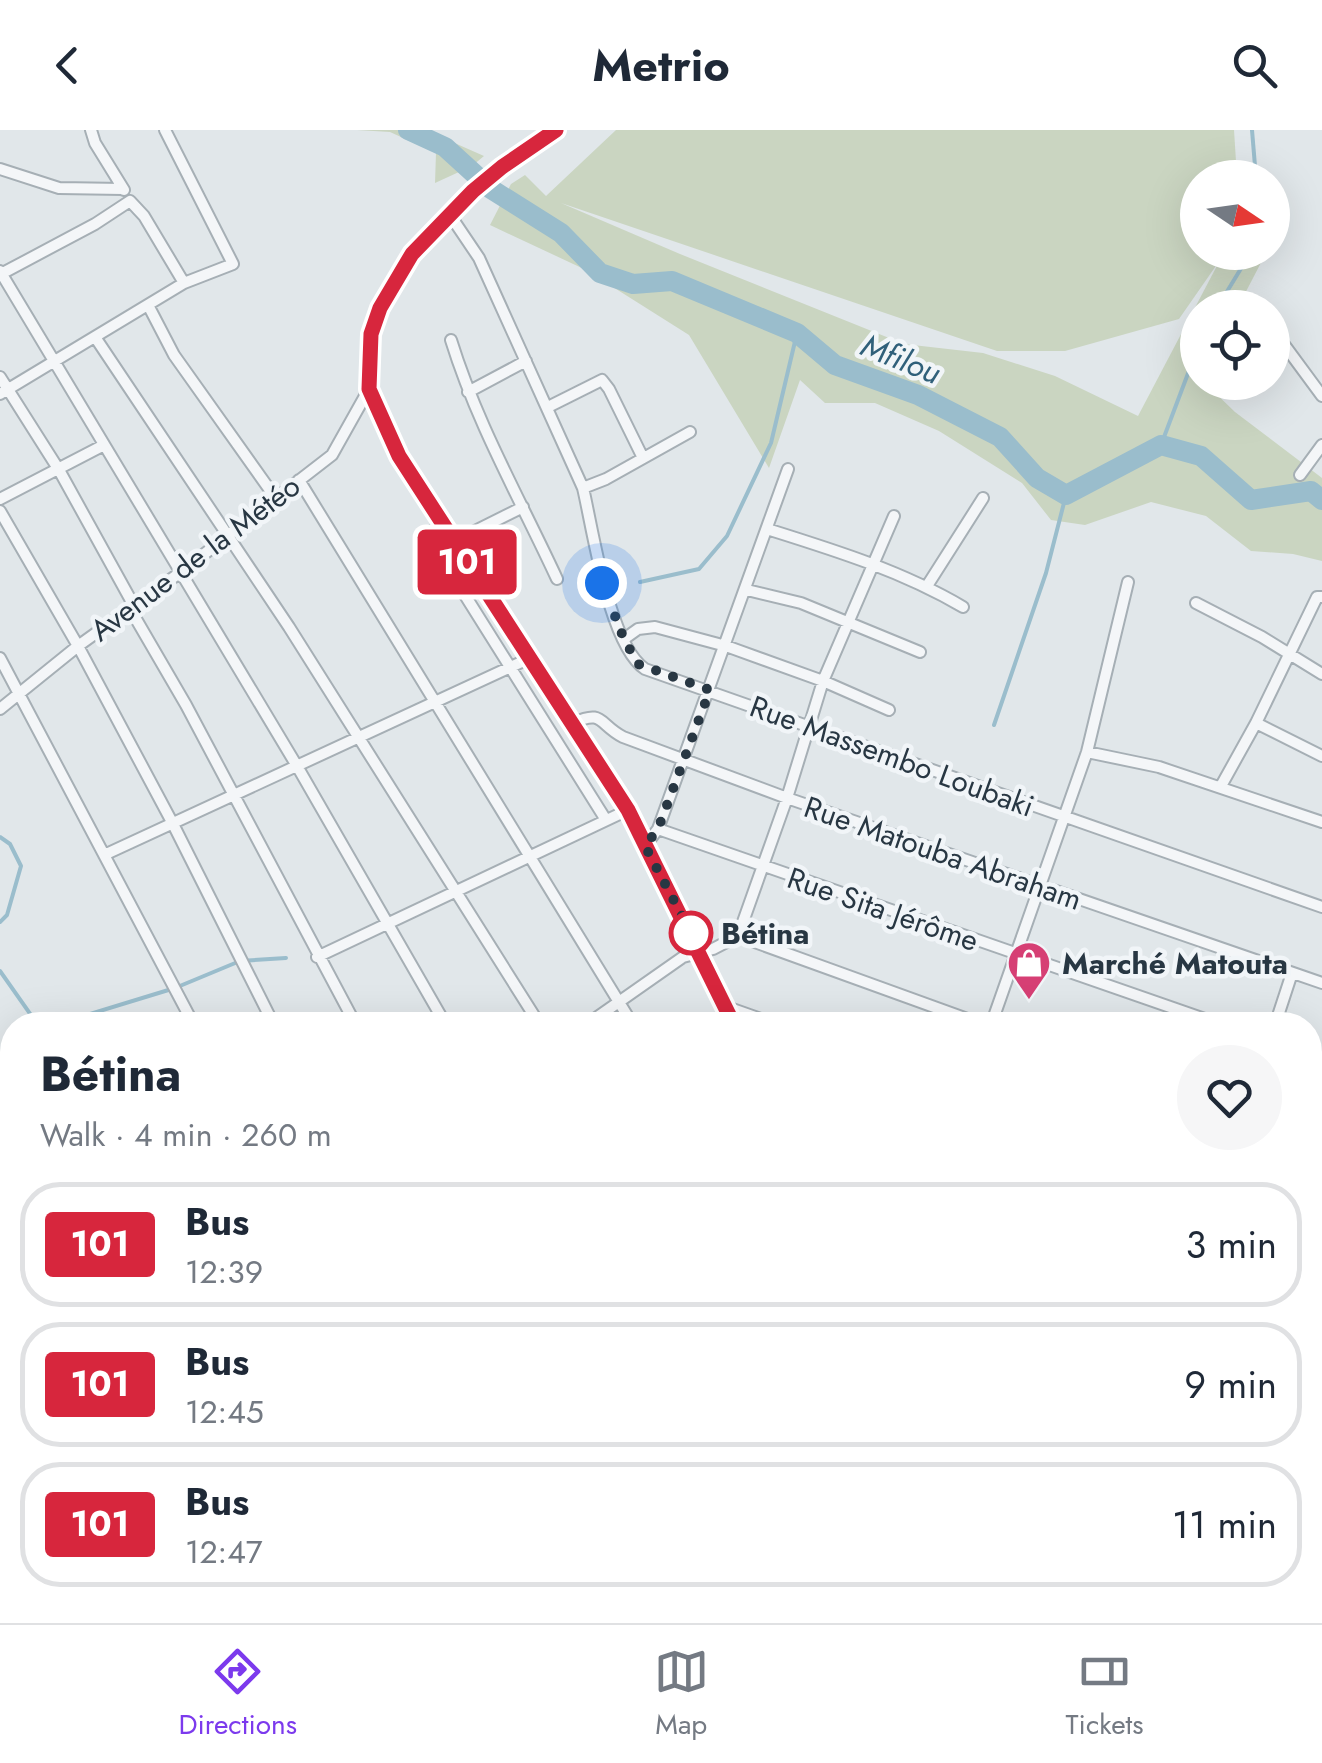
<!DOCTYPE html>
<html lang="en">
<head>
<meta charset="utf-8">
<style>
  :root { --surface:#fff; --page:#f6f6f7; --text:#1f2937; --muted:#747a83; --line:#e0e1e3; --accent:#7c3aed }
  body { margin:0; font-family:Jost,sans-serif; background:var(--page); color:var(--text); height:100vh; display:flex; flex-direction:column; font-size:38px; white-space:nowrap }
  * { box-sizing:border-box; margin:0 }
  p { font-size:32px; color:var(--muted) }
  .icon { flex:none; width:55px; height:55px; fill:none; stroke:currentColor; stroke-width:2; stroke-linecap:round; stroke-linejoin:round }
  .map { position:relative; flex:1; overflow:hidden }
  .side { position:absolute; left:0px; top:882px; width:1322px; height:612px; display:flex; flex-direction:column; background:var(--surface); border-radius:40px 40px 0 0; box-shadow:0 10px 40px #0002 }
  .side>* { flex:none }
  .badge { padding:0 20px; border-radius:8px; font-size:35px; line-height:65px }
  .needle { width:65px; rotate:103deg }
  .tools { position:absolute; left:1180px; top:30px; display:grid; gap:20px }
  .tools a { display:grid; place-items:center; width:110px; height:110px; border-radius:50%; background:var(--surface); box-shadow:0 10px 40px #0002; font-size:50px }
  .you { position:absolute; width:50px; height:50px; margin:-25px; border:8px solid #fff; border-radius:50%; background:#1a73e8; box-shadow:0 0 0 15px #1a73e833 }
  .map>.badge { position:absolute; translate:-50% -50%; box-shadow:0 0 0 5px #fff }
  .round { display:grid; place-items:center; flex:none; width:105px; height:105px; border-radius:52px; background:var(--page) }
  .overview { display:flex; align-items:center; justify-content:space-between; height:170px; padding:0 40px }
  h1 { font-size:48px; font-weight:700; line-height:75px }
  ul { padding:0; list-style:none }
  li { display:flex; align-items:center; gap:30px; height:125px; margin:0 20px 15px; padding:0 20px; border:5px solid var(--line); border-radius:40px }
  li div { flex:1 }
  li b { display:block; font-size:38px }
  li em { font-style:normal }
  li .badge { min-width:110px; font-weight:700; text-align:center }
  header { display:flex; justify-content:space-between; align-items:center; height:130px; padding:0 40px; background:var(--surface); font-size:45px; font-weight:700 }
  .menu { display:flex; justify-content:space-around; align-items:center; height:140px; border-top:2px solid var(--line); background:var(--surface); font-size:28px; color:var(--muted) }
  .menu a { display:grid; justify-items:center; gap:5px }
  .menu .selected { color:var(--accent) }
  .map>svg:first-child { display:block }
</style>
</head>
<body>
<header><svg class="icon" aria-label="back" viewBox="0 0 24 24"><path d="M15 5l-7 7 7 7"/></svg>Metrio<svg class="icon" aria-label="search" viewBox="0 0 24 24"><circle cx="10" cy="10" r="6"/><path d="M15 15l6 6"/></svg></header>
<div class="map">
<svg width="1322" height="1493" viewBox="0 0 1322 1493">
  <rect width="100%" height="100%" fill="#e1e7ea"/>
  <path fill="#cad5c1" fill-rule="evenodd" d="M357,0H425L484,26L472,36L435,53L436,23L390,2Z
    M616,0H1234L1237,47L1198,48V122L1266,123L1238,177L1198,178V252L1205,253L1235,282L1322,348V431L1293,424L1251,421L1206,386L1151,372L1085,395L1051,390L1022,353L939,301L875,273H825L800,250L769,338L689,205L586,140L490,95L511,54L525,45L546,66ZM561,73L997,221H1065L1179,189L1220,130L1138,286L1055,246L983,223L904,214L680,124Z
    M1322,1431V1493H1234L1249,1483L1310,1482V1440Z"/>
  <g fill="none" stroke-linecap="round" stroke-linejoin="round">
    <path stroke="#9abdcc" stroke-width="4" d="M1252,0L1256,48
      M1217,178L1251,122
      M1161,315L1198,217
      M640,452L699,439L727,406L771,313L797,203
      M994,595L1046,443L1066,365
      M0,707L10,714L21,736L7,785L0,792
      M0,841L38,895
      M54,895L175,858L240,831L286,828
      M227,1482V1493"/>
    <path stroke="#9abdcc" stroke-width="20" d="M408,0L445,17L491,59L561,103L600,143L633,154L672,151L797,203L835,235L918,265L1000,307L1037,348L1066,365L1161,315L1201,326L1251,370L1311,361L1322,370"/>
    <g stroke="#a6afb5" stroke-width="14">
      <path id="minor" d="M91,0L95,13L124,60
        M0,39L59,58L123,59
        M450,85L479,128L583,358L606,349L690,302
        M0,141L297,636L446,895
        M1,144L95,94L130,71L144,86L184,153
        M148,175L174,225L277,370
        M1277,205L1322,266
        M95,207L289,497L540,895
        M451,210C477,294 520,369 557,449
        M0,247L59,340L133,474
        M468,262L526,231
        M0,264L184,153L233,134L165,0
        M548,277L602,250L609,259L643,328
        M1300,345L1322,315
        M299,350L633,895
        M583,358C593,400 609,515 645,539L1322,777
        M0,369L104,315
        M0,381L78,516L173,694L274,895
        M443,394L433,400L431,411L606,690
        M767,399C834,420 902,441 963,477
        M455,411L523,377
        M927,456L983,368
        M747,460L801,473L920,522
        M1196,473L1262,507L1322,544
        M129,477L186,575L356,895
        M624,509L638,499L655,497L726,516L823,551L889,580
        M0,528L194,895
        M0,579L78,516L181,442L332,325L369,259
        M573,593C604,579 598,594 623,607L787,668L1322,853
        M1256,593L1322,626
        M1087,622L1159,637L1322,692
        M1221,656L1256,593L1317,467H1322
        M658,699L1222,895
        M645,716L658,699L788,339
        M104,725L528,529
        M738,806L984,895
        M317,827L628,680
        M727,877L778,895
        M586,895L683,827L713,819L738,806L787,668L823,551L894,386
        M991,895L1087,622L1128,452
        M1275,895L1292,843
        M1310,926L1322,931
        M1310,1006L1322,1010
        M1310,1085L1322,1090
        M0,1104L9,1045
        M1310,1156L1322,1165
        M0,1242L12,1241
        M1310,1266L1322,1255
        M1310,1275L1322,1288
        M1310,1376L1322,1372
        M0,1424L12,1372
        M504,1482L507,1493
        M611,1482L616,1493
        M36,1493L39,1482
        M86,1493L89,1482
        M982,1493L1008,1482"/>
    </g>
    <g stroke="#a6afb5" stroke-width="16">
      <path id="tertiary" d="M556,0L502,37L473,61L412,125L380,178L371,204L369,259L399,326L628,680L734,895
        M0,1431L12,1433
        M303,1482L361,1493
        M960,1482L963,1493
        M658,1493L688,1482"/>
    </g>
    <use href="#minor" stroke="#f4f6f8" stroke-width="10"/>
    <use href="#tertiary" stroke="#f4f6f8" stroke-width="12"/>
  </g>
  <g fill="none" stroke-linecap="round" stroke-linejoin="round">
    <g stroke="#fff" stroke-width="22">
      <path id="line" d="M556,0L502,37L473,61L412,124L380,178L371,204L369,259L399,326L628,680L734,895"/>
    </g>
    <use href="#line" stroke="#d7263d" stroke-width="15"/>
    <path stroke="#283743" stroke-width="10" stroke-dasharray="0 18" d="M602,453L624,509L638,534L710,560L658,699L645,716L691,803"/>
  </g>
  <defs>
    <g id="shop-pin" transform="scale(2.25)"><path d="M0 17L-7.5 6A9.5 9.5 0 1 1 7.5 6Z" fill="#d63f74" stroke="#f1f5f8"/><path d="M-5-2.5h2.3a2.7 3.5 0 0 1 5.4 0H5L5.5 6h-11ZM-1.5-2.5h3a1.5 2.3 0 0 0-3 0Z" fill="#fff"/></g>
  </defs>
  <g fill-rule="evenodd">
    <use href="#shop-pin" x="1029" y="833"/>
  </g>
  <circle fill="#fff" stroke="#d7263d" stroke-width="5" cx="691" cy="803" r="20"/>
  <g text-anchor="middle" dominant-baseline="central" stroke-width="9" stroke-linejoin="round" paint-order="stroke">
    <g font-size="30" fill="#283743" stroke="#f1f5f8">
      <text transform="translate(195 428) rotate(-37)">Avenue de la Météo</text>
      <text transform="translate(892 626) rotate(20)">Rue Massembo Loubaki</text>
      <text transform="translate(943 723) rotate(19)">Rue Matouba Abraham</text>
      <text transform="translate(883 779) rotate(19)">Rue Sita Jérôme</text>
    </g>
    <g font-size="30" font-weight="bold" fill="#283743" stroke="#f1f5f8" text-anchor="start">
      <text x="721" y="803">Bétina</text>
    </g>
    <g font-size="30" font-weight="bold" fill="#283743" stroke="#f1f5f8" text-anchor="start">
      <text x="1062" y="833">Marché Matouta</text>
    </g>
    <g font-size="32" font-style="italic" fill="#30607a" stroke="#f1f5f8">
      <text transform="translate(901 229) rotate(22)">Mfilou</text>
    </g>
  </g>
</svg>
<div class="tools">
<a><svg class="needle" viewBox="-14 -14 28 28"><path d="M0-13l5 13h-10z" fill="#e53935"/><path d="M0 13l5-13h-10z" fill="#747a83"/></svg></a>
<a><svg class="icon" aria-label="locate" viewBox="0 0 24 24"><circle cx="12" cy="12" r="6"/><path d="M12 2v4M12 18v4M2 12h4M18 12h4"/></svg></a>
</div>
<div class="you" style="left:602px;top:453px"></div>
<b class="badge" style="left:467px;top:432px;background:#d7263d;color:#fff">101</b>
<section class="side">
<div class="overview"><div><h1>Bétina</h1><p>Walk · 4 min · 260 m</p></div><a class="round"><svg class="icon" aria-label="heart" viewBox="0 0 24 24"><path d="M12 20l-8-8c-3-5 5-10 8-4 3-6 11-1 8 4z"/></svg></a></div>
<ul>
<li><span class="badge" style="background:#d7263d;color:#fff">101</span><div><b>Bus</b><p>12:39</p></div><em>3 min</em></li>
<li><span class="badge" style="background:#d7263d;color:#fff">101</span><div><b>Bus</b><p>12:45</p></div><em>9 min</em></li>
<li><span class="badge" style="background:#d7263d;color:#fff">101</span><div><b>Bus</b><p>12:47</p></div><em>11 min</em></li>
</ul>
</section>
</div>
<nav class="menu">
<a class="selected"><svg class="icon" aria-label="directions" viewBox="0 0 24 24"><path d="M12 3l9 9-9 9-9-9zM9 14v-3h6M13 9l2 2-2 2"/></svg>Directions</a>
<a><svg class="icon" aria-label="map" viewBox="0 0 24 24"><path d="M3 6l6-2 6 2 6-2v14l-6 2-6-2-6 2zM9 4v14M15 6v14"/></svg>Map</a>
<a><svg class="icon" aria-label="tickets" viewBox="0 0 24 24"><path d="M3 7h18v10H3zM15 7v10"/></svg>Tickets</a>
</nav>
</body>
</html>
